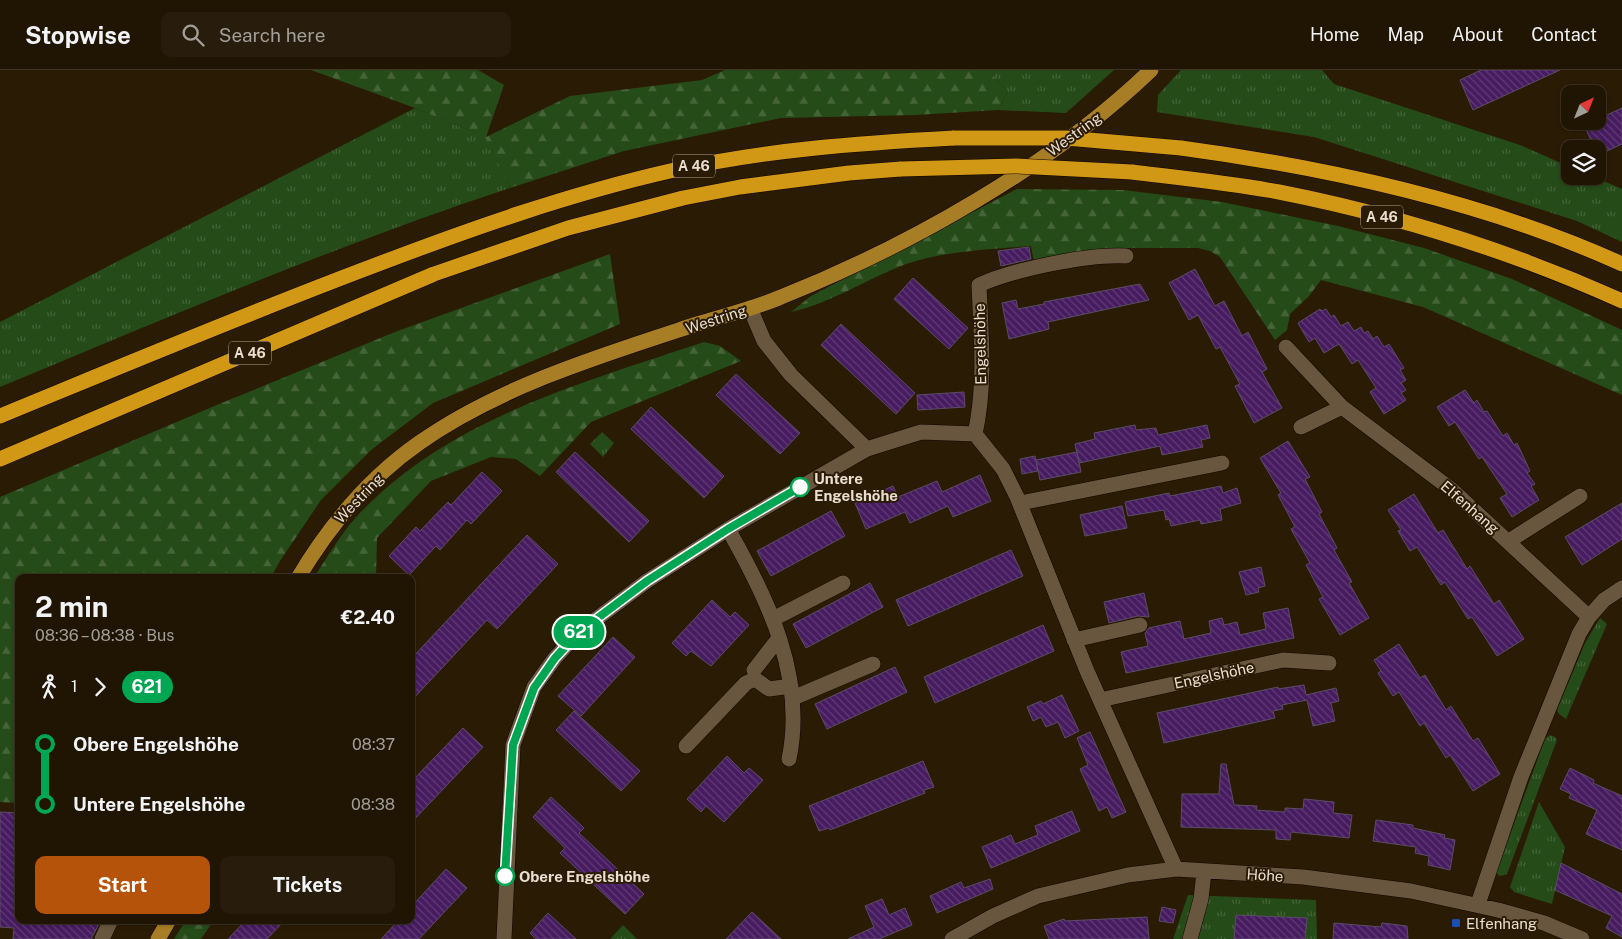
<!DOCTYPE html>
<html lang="en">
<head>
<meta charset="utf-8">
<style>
  :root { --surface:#201403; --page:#281d0d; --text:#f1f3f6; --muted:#a29e9a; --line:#3d3325; --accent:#b45309 }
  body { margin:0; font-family:"Public Sans",sans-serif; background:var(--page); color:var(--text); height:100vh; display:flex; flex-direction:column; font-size:19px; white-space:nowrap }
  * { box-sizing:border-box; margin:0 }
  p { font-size:16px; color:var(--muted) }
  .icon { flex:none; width:28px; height:28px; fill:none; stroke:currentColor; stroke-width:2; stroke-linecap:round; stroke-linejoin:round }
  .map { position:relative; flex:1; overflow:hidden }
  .sheet { position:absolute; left:15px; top:504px; width:400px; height:350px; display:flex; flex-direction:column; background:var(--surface); border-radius:10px; box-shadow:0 1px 4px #0004,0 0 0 1px var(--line) }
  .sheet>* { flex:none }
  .badge { padding:0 10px; border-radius:16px; font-size:18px; line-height:32px }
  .needle { width:32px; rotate:43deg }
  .controls { position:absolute; left:1561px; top:15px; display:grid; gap:10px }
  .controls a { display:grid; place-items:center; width:45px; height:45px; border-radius:10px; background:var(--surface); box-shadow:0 1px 4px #0004,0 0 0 1px var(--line); font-size:25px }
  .map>.badge { position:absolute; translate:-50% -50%; box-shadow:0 0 0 2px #fff }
  .legs { display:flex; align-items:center; gap:8px; height:55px; padding:0 20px; font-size:16px }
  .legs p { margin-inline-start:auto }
  .headline { display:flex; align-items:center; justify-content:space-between; height:85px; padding:0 20px }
  h1 { font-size:28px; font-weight:700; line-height:38px }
  .button { display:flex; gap:10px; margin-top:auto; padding:10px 20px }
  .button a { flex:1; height:58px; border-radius:10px; background:var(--accent); color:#fff; font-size:20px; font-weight:700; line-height:58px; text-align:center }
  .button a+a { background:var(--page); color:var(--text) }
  ul { padding:0 20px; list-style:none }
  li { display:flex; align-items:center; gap:18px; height:60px; font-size:19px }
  li i { display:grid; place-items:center; width:8px; height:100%; margin:0 6px; background:currentColor }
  li i::after { content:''; width:12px; height:12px; margin:-6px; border:4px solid; border-radius:50%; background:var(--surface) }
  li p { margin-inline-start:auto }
  li:first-child i { background:linear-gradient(#0000 50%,currentColor 0) }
  li:last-child i { background:linear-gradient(currentColor 50%,#0000 0) }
  header { display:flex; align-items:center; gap:30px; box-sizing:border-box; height:70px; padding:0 25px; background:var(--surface); border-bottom:1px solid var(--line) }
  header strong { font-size:24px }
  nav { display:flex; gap:28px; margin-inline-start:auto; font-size:18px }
  .search { width:350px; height:45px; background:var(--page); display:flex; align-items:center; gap:12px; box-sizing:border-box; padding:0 18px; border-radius:10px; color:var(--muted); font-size:19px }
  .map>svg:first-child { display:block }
</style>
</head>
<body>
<header>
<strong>Stopwise</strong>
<div class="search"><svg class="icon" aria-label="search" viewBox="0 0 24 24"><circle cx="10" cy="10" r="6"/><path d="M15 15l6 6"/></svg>Search here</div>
<nav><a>Home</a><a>Map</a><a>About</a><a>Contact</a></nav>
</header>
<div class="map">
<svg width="1622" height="869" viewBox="0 0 1622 869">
  <defs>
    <pattern id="grass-tufts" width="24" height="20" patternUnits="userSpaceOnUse" patternTransform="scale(1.25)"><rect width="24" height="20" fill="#254b18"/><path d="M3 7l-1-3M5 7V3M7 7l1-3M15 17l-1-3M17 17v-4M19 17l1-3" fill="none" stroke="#456439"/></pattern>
    <pattern id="forest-firs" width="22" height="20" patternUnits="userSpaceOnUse" patternTransform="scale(1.25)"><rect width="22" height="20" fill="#254b18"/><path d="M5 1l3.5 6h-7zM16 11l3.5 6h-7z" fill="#456439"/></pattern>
    <pattern id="building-back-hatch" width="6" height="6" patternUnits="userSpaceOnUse" patternTransform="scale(1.25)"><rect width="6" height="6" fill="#461b60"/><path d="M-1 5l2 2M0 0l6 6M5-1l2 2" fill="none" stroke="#613c76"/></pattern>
  </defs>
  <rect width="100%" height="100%" fill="#2a1b04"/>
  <path fill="url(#grass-tufts)" d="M989,0H1114L1066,43L998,40L1007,22Z
    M1181,0H1322L1334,14L1520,75L1570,97V106H1592L1622,119V172L1577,151L1314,67L1157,42L1158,25Z
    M415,38L486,67L510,118C337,175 168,247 0,317V252Z
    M602,362L614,373L603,387L590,374Z
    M1600,548L1607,554L1566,649L1559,644L1557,640L1585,573Z
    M1550,665L1555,667L1557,670L1507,804L1500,806L1496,803L1545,669Z
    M1539,732L1565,777L1552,834L1514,822L1510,817Z
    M1188,825L1316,830L1317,869H1173Z
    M623,855L637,869H610Z"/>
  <path fill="url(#forest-firs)" d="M311,0H478L504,15L486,67L570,26L702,10L725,0H989L1007,22L998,40L915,45L781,48L624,81L510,118L485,67L415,38Z
    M1017,119L1123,120L1222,132L1338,156L1424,178L1512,209L1622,260V325L1423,237L1321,210L1309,226L1290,244L1287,260L1275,270L1220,187L1210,181L1198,178H1112L1034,193L1031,176C991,179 944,181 906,194C866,209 834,232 791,242L811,226Z
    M610,184L620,254L433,333L371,380L321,430L280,491L271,507L19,508V733L0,732V427L212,337L395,262Z
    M704,272L720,276L741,291L591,352L540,406L516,389L491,387L431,411L377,468L376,507H314C328,487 341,463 358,445C449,348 582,313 704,272Z
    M186,850H214L201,869H174Z"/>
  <path fill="url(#building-back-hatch)" stroke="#5b4d66" d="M1481,0H1560L1473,40L1460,10Z
    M1622,38V74L1598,85V79H1595L1584,55L1598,51V49Z
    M1029,177L1031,189L1001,196L998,181Z
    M1195,199L1215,236L1224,231L1242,266L1248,262L1267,299L1262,302L1282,338L1254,353L1235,316L1240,314L1220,277L1216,279L1198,245L1189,250L1169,213Z
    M913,208L968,258L949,279L894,229Z
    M1140,214L1149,230L1048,252L1049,259L1009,269L1002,233L1016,230L1018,239L1044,234V232Z
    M1320,239L1322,241L1326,239L1331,247L1334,245L1341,256L1348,252L1354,261L1361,257L1364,263L1368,261L1373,269L1377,266L1384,277L1389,274L1404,298L1400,300L1406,310L1401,313L1406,320L1401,323L1406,330L1384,344L1370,322L1376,318L1358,290L1352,294L1339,274L1324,283L1315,268L1309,272L1298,253Z
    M841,254L915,323L896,344L821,275Z
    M736,304L800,363L780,384L716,325Z
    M1465,320L1474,333L1477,330L1484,342L1487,341L1503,366L1507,363L1514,375L1517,373L1530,401L1527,403L1535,414L1531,416L1539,430L1512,447L1500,428L1507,424L1482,387L1479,389L1455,352L1449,356L1437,337Z
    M964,322L965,337L918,340L917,325Z
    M651,337L724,406L704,428L631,359Z
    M1135,355L1136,360L1156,358L1158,365L1207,355L1210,368L1201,370L1203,377L1162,385L1160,376L1079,393L1075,374L1095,369L1094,363Z
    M1288,371L1310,407L1305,409L1322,442L1319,444L1337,478L1334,480L1352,512L1349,513L1369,548L1340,565L1319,529L1323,527L1306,495L1310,493L1291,459L1295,457L1278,425L1281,423L1260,388Z
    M575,382L649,451L629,472L556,402Z
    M1077,382L1081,402L1040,410L1036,390Z
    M1035,386L1038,401L1022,404L1020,389Z
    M482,402L502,421L471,454L467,450L440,480L436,476L409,505L389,486L416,457L420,461L448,432L451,435Z
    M980,405L991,431L953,447L948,436L910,453L905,442L866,459L855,433L893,416L898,427L937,411L942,422Z
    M1221,416L1223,423L1237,418L1241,433L1220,439L1222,450L1201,454L1200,450L1171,456L1169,449L1166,450L1164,440L1128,446L1125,432L1169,423L1170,426Z
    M1414,424L1438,463L1443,460L1467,499L1470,496L1494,534L1499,530L1524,569L1497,586L1472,547L1468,549L1445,512L1441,515L1417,477L1410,481L1398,461L1401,460L1388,440Z
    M1622,433V469L1582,495L1565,467Z
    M1122,436L1127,458L1085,466L1080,445Z
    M831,441L845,466L771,506L757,481Z
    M527,465L558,494L497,559L487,550L411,631V589Z
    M1011,480L1023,506L908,556L896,530Z
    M1261,497L1265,516L1258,518L1259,522L1246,525L1239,502Z
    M870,513L883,537L806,578L793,554Z
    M1144,523L1149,547L1138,546L1109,553L1104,532Z
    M712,530L730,547L735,542L749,555L711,596L691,581L686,586L672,573Z
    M1288,538L1294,568L1126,603L1121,582L1148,576L1145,563L1149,558L1180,551L1184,569L1211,563L1209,551L1222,548L1224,555L1237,552L1240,565L1266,559L1263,543Z
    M1043,555L1054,581L935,633L924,607Z
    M613,567L635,587L581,646L558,626Z
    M1399,574L1420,608L1425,605L1446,640L1451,636L1473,671L1478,668L1500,704L1473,721L1450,685L1446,688L1424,653L1420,656L1399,622L1393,626L1378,603L1381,601L1374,590Z
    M895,597L907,622L827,659L815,634Z
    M1304,615L1306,625L1336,618L1339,631L1331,633L1335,651L1313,656L1307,630L1282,635L1283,639L1273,641L1275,648L1164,673L1157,643L1278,617V619Z
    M1062,625L1079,661L1065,668L1058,652L1046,657L1041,647L1033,651L1027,637L1041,631L1043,634Z
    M574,641L640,701L621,721L556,660Z
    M463,658L483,677L411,753V712Z
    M1090,662L1126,742L1112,748L1107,737L1099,741L1080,699L1088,695L1077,668Z
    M727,686L744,703L749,698L763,710L724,752L706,736L701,742L687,729Z
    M923,691L934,717L924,720L925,723L830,760L829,758L819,761L809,736Z
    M1221,694H1226L1234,735L1257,736L1256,740L1285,742V738L1303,739L1304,729L1334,732L1333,743L1352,745L1349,768L1291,762L1290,770L1276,769V760L1181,757L1182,724H1219Z
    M1570,698L1594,710L1593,713L1622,726V780L1586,764L1597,740L1569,728L1571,724L1560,719Z
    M551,727L584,758L579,763L644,824L625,844L560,783L565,778L533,747Z
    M1072,741L1080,761L991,798L982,777L1011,765L1015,774L1038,765L1035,756Z
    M0,742L19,743V850H101L91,869H13L14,858L0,857Z
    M1376,750L1413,755V758L1445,765L1444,768L1455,770L1450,800L1428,795L1429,786L1415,783L1416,777L1373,771Z
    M1561,793L1622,824V867L1606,858L1612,846L1555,820Z
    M446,799L467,818L419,869H381L399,850H411V837Z
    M990,809L993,819L937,843L930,826L961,812L964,818Z
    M882,829L889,845L905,838L912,855L879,869H848L874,857L865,836Z
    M1162,837L1176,840L1173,853L1159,851Z
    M752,842L781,869H726Z
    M548,843L576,869H536L530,863Z
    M1236,845L1307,848L1305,869H1234Z
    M1147,847L1149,869H1049L1044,856L1064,849L1065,851Z
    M246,850H285L267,869H228Z
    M1334,853L1381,857L1382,853L1407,856L1408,869H1333Z"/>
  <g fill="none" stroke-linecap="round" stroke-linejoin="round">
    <g stroke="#120500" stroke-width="16">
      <path id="minor" d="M750,238L764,271L791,305L867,379
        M1286,277L1342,337L1452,420L1589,547L1604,530L1622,518
        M1301,357L1342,337
        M975,364C986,315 981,265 979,215C1015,199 1088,184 1126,186
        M1020,433L1222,393
        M728,459C768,529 806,607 789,689
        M1509,471L1580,426
        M773,549L843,513
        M1074,570L1140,555
        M754,600L779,568
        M793,628L873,594
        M1100,630L1283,590L1329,593
        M686,676L746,613L755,609L769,619L791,616
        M1478,834L1521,707L1579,564L1589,547
        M102,869L111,850
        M504,869L513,675L534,617L555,588L579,562L647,511L728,459L867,379L921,362L975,364L1003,399L1017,427L1087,601L1176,799
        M952,869L993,846L1038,826L1128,805L1176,799L1303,807L1411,821L1498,840L1544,853L1582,869
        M1190,869L1201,829L1204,802"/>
    </g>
    <g stroke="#120500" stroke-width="16">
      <path id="major" d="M298,508C329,456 369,408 419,373C498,317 602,285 694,255C723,246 753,239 781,227C909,176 1051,96 1151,0
        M158,869L169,850"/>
    </g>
    <g stroke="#120500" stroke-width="16">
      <path id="highway" d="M1181,78C1329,98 1486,132 1622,194
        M1132,102C1181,108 1230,113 1279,122C1396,145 1513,182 1622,231
        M0,346C124,295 248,243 373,196C470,159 569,124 670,101C763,80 859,73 954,68
        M0,389L434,204L568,158L683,128L740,117L849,103L901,99"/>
    </g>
    <use href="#minor" stroke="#68563e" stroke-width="15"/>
    <use href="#major" stroke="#a77e25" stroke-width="15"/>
    <use href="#highway" stroke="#d19815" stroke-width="15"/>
    <g stroke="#120500" stroke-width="16" stroke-linecap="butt">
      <path id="highway-bridge" d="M954,68H1066L1181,78
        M901,99L1016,96L1132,102"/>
    </g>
    <use href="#highway-bridge" stroke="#d19815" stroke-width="15"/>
  </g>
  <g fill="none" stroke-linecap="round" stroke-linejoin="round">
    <g stroke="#fff" stroke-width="11">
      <path id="line-1" d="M505,806L513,675L534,618L555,588L579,562L647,511L728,459L800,417"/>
    </g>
    <use href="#line-1" stroke="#00a651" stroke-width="8"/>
  </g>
  <g fill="#fff" stroke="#00a651" stroke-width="2.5">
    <circle cx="800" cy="417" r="9"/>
    <circle cx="505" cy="806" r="9"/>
  </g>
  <rect fill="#1a4fb4" stroke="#2a1b04" stroke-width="2" x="1451" y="848" width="10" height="10" rx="2.5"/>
  <g text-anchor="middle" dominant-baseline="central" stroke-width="4" stroke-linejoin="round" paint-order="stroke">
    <g fill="#2a1b04" stroke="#b0a493" stroke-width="1">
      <rect x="673" y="84.5" width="42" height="23" rx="4"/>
      <rect x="1361" y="135.5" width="42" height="23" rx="4"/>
      <rect x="229" y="271.5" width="42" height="23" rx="4"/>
    </g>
    <g font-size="14" font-weight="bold" fill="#e9ded0">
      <text x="694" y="96">A 46</text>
      <text x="1382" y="147">A 46</text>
      <text x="250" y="283">A 46</text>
    </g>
    <g font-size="15" fill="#e9ded0" stroke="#2a1b04">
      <text transform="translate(1074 64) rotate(-36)">Westring</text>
      <text transform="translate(716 249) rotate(-18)">Westring</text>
      <text transform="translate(980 274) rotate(-91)">Engelshöhe</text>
      <text transform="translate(359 428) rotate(-46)">Westring</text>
      <text transform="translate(1470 437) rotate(41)">Elfenhang</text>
      <text transform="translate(1214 605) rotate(-12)">Engelshöhe</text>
      <text transform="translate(1265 805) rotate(4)">Höhe</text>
    </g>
    <g font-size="15" font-weight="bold" fill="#e9ded0" stroke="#2a1b04" text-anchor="start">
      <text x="814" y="408">Untere<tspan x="814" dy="17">Engelshöhe</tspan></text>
      <text x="519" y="806">Obere Engelshöhe</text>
    </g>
    <g font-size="15" fill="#e9ded0" stroke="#2a1b04" text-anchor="start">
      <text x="1466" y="853">Elfenhang</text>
    </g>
  </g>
</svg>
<div class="controls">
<a><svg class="needle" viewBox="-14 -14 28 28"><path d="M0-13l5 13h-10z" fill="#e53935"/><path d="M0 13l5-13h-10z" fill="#a29e9a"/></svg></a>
<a><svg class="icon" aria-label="layers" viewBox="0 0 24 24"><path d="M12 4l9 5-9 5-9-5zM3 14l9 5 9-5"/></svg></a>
</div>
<b class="badge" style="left:579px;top:562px;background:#00a651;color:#fff">621</b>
<section class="sheet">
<div class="headline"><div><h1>2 min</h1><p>08:36 – 08:38 · Bus</p></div><b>€2.40</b></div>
<div class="legs"><svg class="icon" aria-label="walk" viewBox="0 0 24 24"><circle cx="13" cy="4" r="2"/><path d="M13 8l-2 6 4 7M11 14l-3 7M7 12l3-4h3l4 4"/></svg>1<svg class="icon" aria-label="forward" viewBox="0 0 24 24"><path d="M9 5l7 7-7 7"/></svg><b class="badge" style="background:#00a651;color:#fff">621</b></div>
<ul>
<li><i style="color:#00a651"></i><b>Obere Engelshöhe</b><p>08:37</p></li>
<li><i style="color:#00a651"></i><b>Untere Engelshöhe</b><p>08:38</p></li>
</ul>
<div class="button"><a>Start</a><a>Tickets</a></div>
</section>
</div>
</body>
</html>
